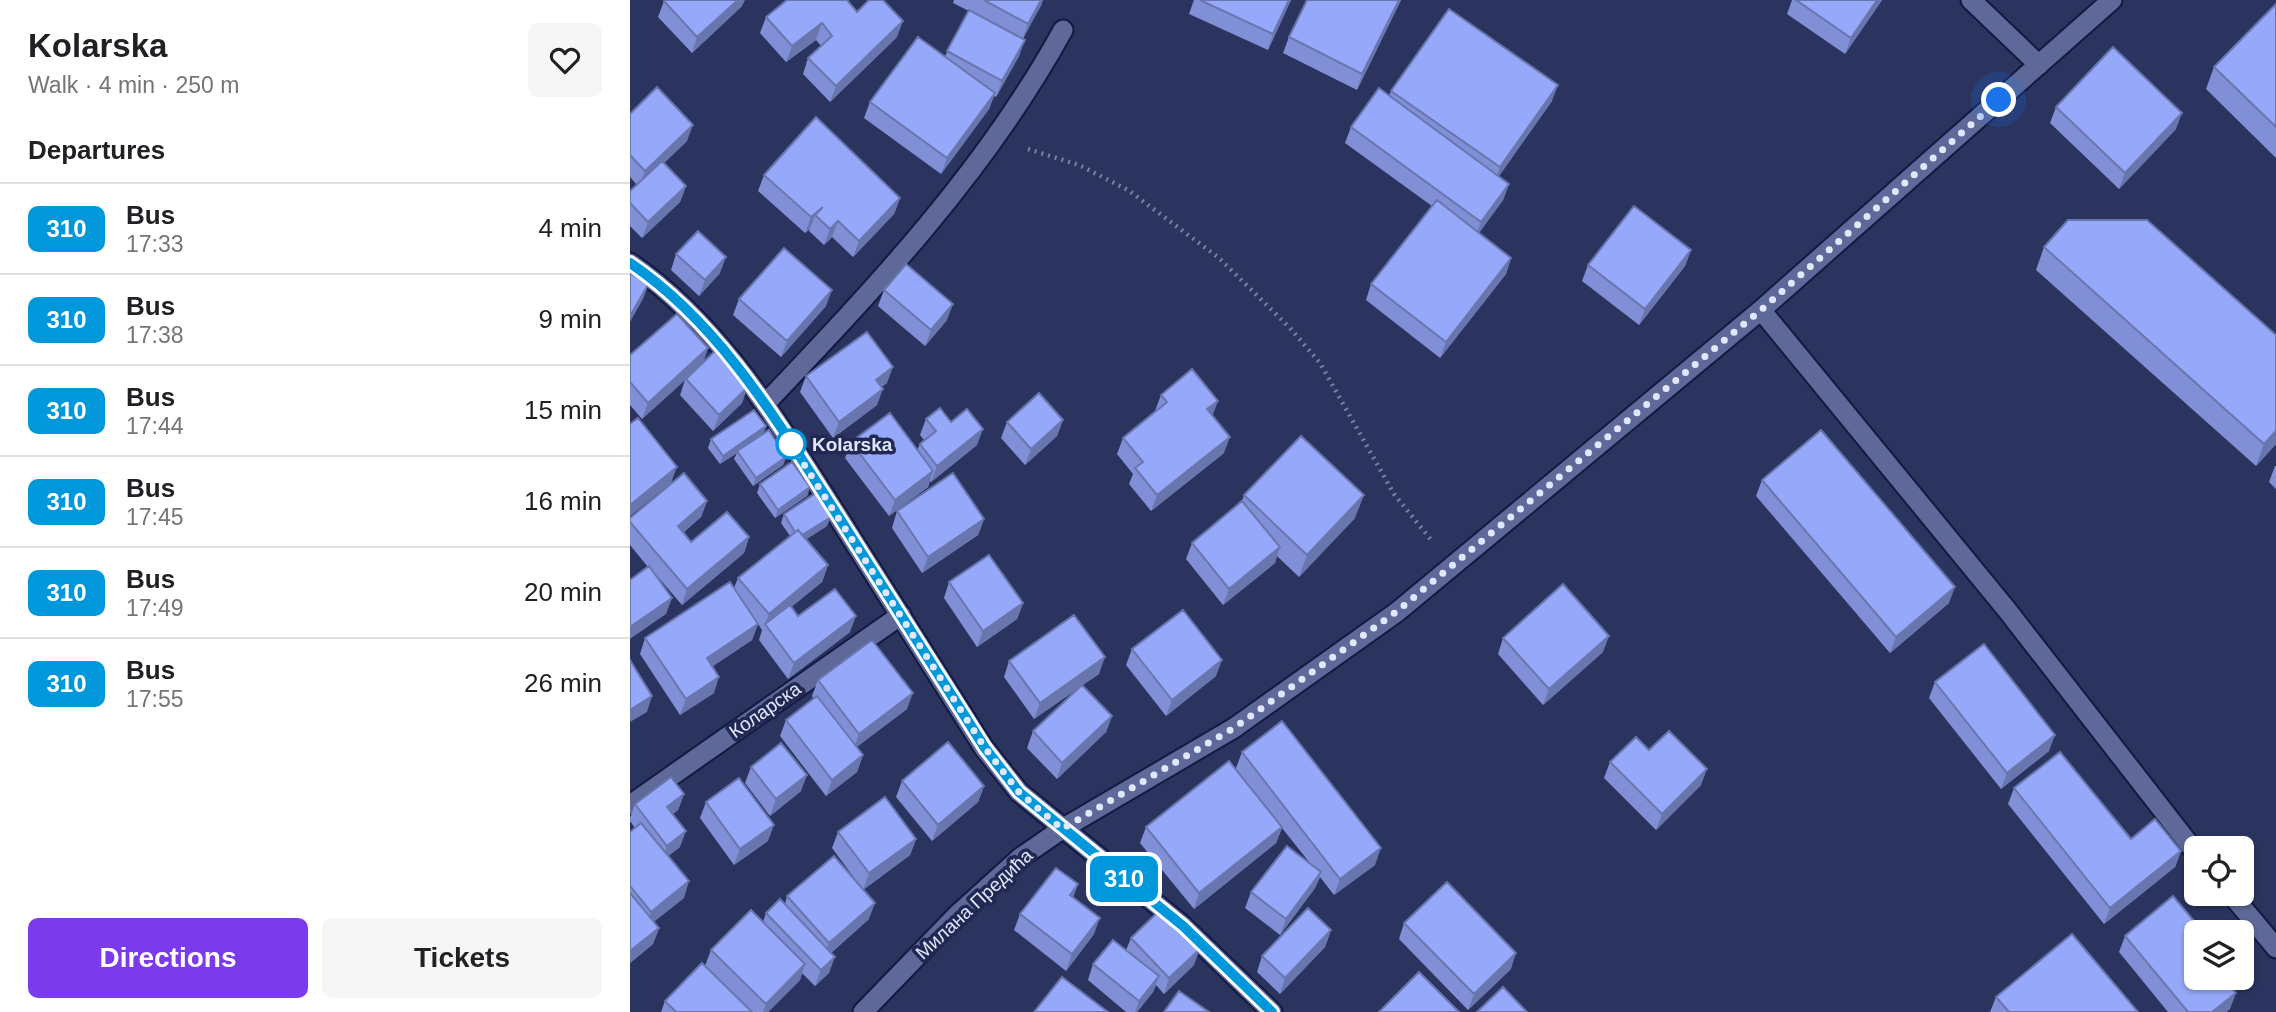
<!DOCTYPE html>
<html lang="en">
<head>
<meta charset="utf-8">
<style>
  :root { --surface:#fff; --page:#f6f6f6; --text:#202124; --muted:#757577; --line:#e0e0e0; --accent:#7c3aed }
  body { margin:0; font-family:Arial,sans-serif; background:var(--page); color:var(--text); height:100vh; display:flex; flex-direction:column; font-size:26px; white-space:nowrap }
  * { box-sizing:border-box; margin:0 }
  p { font-size:23px; color:var(--muted) }
  .icon { flex:none; width:38px; height:38px; fill:none; stroke:currentColor; stroke-width:2; stroke-linecap:round; stroke-linejoin:round }
  .map { position:relative; flex:1; overflow:hidden }
  .side { display:flex; flex-direction:column; background:var(--surface); width:630px }
  .side>* { flex:none }
  .badge { padding:0 14px; border-radius:10px; font-size:24px; line-height:46px }
  .fabs { position:absolute; left:1554px; top:836px; display:grid; gap:14px }
  .fabs a { display:grid; place-items:center; width:70px; height:70px; border-radius:10px; background:var(--surface); box-shadow:0 2px 5px #0004; font-size:35px }
  .you { position:absolute; width:35px; height:35px; margin:-18px; border:5px solid #fff; border-radius:50%; background:#1a73e8; box-shadow:0 0 0 10px #1a73e833 }
  .map>.badge { position:absolute; translate:-50% -50%; box-shadow:0 0 0 4px #fff }
  h2 { padding:0 28px; font-size:26px; line-height:63px }
  .round { display:grid; place-items:center; flex:none; width:74px; height:74px; border-radius:10px; background:var(--page) }
  .overview { display:flex; align-items:center; justify-content:space-between; height:119px; padding:0 28px }
  h1 { font-size:33px; font-weight:700; line-height:52px }
  .primary-button { display:flex; gap:14px; margin-top:auto; padding:14px 28px }
  .primary-button a { flex:1; height:80px; border-radius:10px; background:var(--accent); color:#fff; font-size:28px; font-weight:700; line-height:80px; text-align:center }
  .primary-button a+a { background:var(--page); color:var(--text) }
  ul { padding:0; list-style:none }
  li { display:flex; align-items:center; gap:21px; height:91px; padding:0 28px; border-top:2px solid var(--line) }
  li div { flex:1 }
  li b { display:block; font-size:26px }
  li em { font-style:normal }
  li .badge { min-width:77px; font-weight:700; text-align:center }
  main { display:flex; flex:1; min-height:0 }
  .map>svg:first-child { display:block }
</style>
</head>
<body>
<main>
<section class="side">
<div class="overview"><div><h1>Kolarska</h1><p>Walk · 4 min · 250 m</p></div><a class="round"><svg class="icon" aria-label="heart" viewBox="0 0 24 24"><path d="M12 20l-8-8c-3-5 5-10 8-4 3-6 11-1 8 4z"/></svg></a></div>
<h2>Departures</h2>
<ul>
<li><span class="badge" style="background:#0098da;color:#fff">310</span><div><b>Bus</b><p>17:33</p></div><em>4 min</em></li>
<li><span class="badge" style="background:#0098da;color:#fff">310</span><div><b>Bus</b><p>17:38</p></div><em>9 min</em></li>
<li><span class="badge" style="background:#0098da;color:#fff">310</span><div><b>Bus</b><p>17:44</p></div><em>15 min</em></li>
<li><span class="badge" style="background:#0098da;color:#fff">310</span><div><b>Bus</b><p>17:45</p></div><em>16 min</em></li>
<li><span class="badge" style="background:#0098da;color:#fff">310</span><div><b>Bus</b><p>17:49</p></div><em>20 min</em></li>
<li><span class="badge" style="background:#0098da;color:#fff">310</span><div><b>Bus</b><p>17:55</p></div><em>26 min</em></li>
</ul>
<div class="primary-button"><a>Directions</a><a>Tickets</a></div>
</section>
<div class="map">
<svg width="1646" height="1012" viewBox="0 0 1646 1012">
  <rect width="100%" height="100%" fill="#2b335f"/>
  <g fill="none" stroke-linecap="round" stroke-linejoin="round">
    <g stroke="#141942" stroke-width="23">
      <path id="minor" d="M1341,0L1409,65
        M0,263C91,325 148,423 207,515C256,592 305,670 354,748L389,792L553,926L642,1012
        M1131,310L1377,610L1566,853
        M135,404C246,287 355,172 433,30
        M0,805L271,615
        M1601,894L1646,948
        M233,1012L327,915L390,858L432,829L604,728L767,612L1131,310L1482,0"/>
    </g>
    <path stroke="#7880a3" stroke-width="4.5" stroke-dasharray="2 5" stroke-linecap="butt" d="M398,149L449,165L498,190L589,258L660,328L690,363L764,494L802,541"/>
    <use href="#minor" stroke="#5e6999" stroke-width="19"/>
  </g>
  <path fill="#8190d6" d="M324,0H413L393,39L389,56L366,97L364,96L359,109L311,174L234,118L240,102L315,56L339,11L323,3Z
    M564,0H661L638,50L559,14Z
    M771,0L727,90L653,53L659,37Z
    M1162,0H1252L1215,54L1157,14Z
    M34,1L112,6L62,53L28,17Z
    M1646,4V158L1576,89L1584,67Z
    M227,12L267,37L200,102L173,74L178,58L191,46L186,40L156,62L130,33L136,17Z
    M761,91L922,101L869,176L879,184L873,200L849,233L881,258L876,274L810,358L736,300L741,284L802,206L715,143L721,127L759,96Z
    M1426,107L1546,129L1489,189L1420,123Z
    M0,114L57,141L34,163L56,186L50,202L12,238L0,226V191L7,185L0,177Z
    M134,175L270,198L264,214L223,257L202,237L194,245L179,231L180,229L175,233L128,191Z
    M1414,247L1646,335V444L1626,466L1406,270Z
    M1061,250L1055,266L1009,325L952,281L958,265Z
    M46,254L90,273L69,296L41,270Z
    M254,290L317,320L295,346L248,306Z
    M109,299L196,306L151,357L103,315Z
    M0,355L73,363L112,403L83,431L50,395L55,380L12,419L0,405Z
    M176,376L257,383L251,387L247,405L203,438L170,392Z
    M531,395L583,416L594,453L521,511L499,484L503,474L487,454L493,438L525,411Z
    M296,419L321,422L347,445L301,482L300,481L298,487L259,516L215,458L221,442L287,450L290,444L294,440L290,435Z
    M433,420L427,436L395,465L371,438L377,422Z
    M136,426L133,434L156,457L153,465L123,486L104,459L107,453L90,464L78,448L81,439Z
    M1645,466H1646V489L1639,482Z
    M1132,480L1319,603L1260,653L1126,496Z
    M130,484L180,487L177,496L145,518L127,493Z
    M614,495L725,518L669,577L647,556L645,563L593,605L556,559L562,543L612,501Z
    M77,501L71,517L54,532L61,542L119,537L114,553L52,605L27,576L36,614L18,567L0,545V518Z
    M267,511L354,519L348,535L292,573L262,528Z
    M154,514L197,526L176,539L198,565L192,582L161,607L168,616L220,632L158,679L129,640L132,630L128,624L122,640L83,666L84,693L50,715L10,654L15,638L104,588L108,578L160,536L151,523Z
    M319,582L393,603L387,619L347,647L314,598Z
    M873,638L973,652L913,705L868,654Z
    M502,649L586,676L536,716L496,665Z
    M379,661L469,674L452,685L482,716L476,732L427,779L397,748L403,731L450,687L404,719L374,677Z
    M188,680L277,709L226,747L233,755L227,772L196,796L150,736L156,720L184,699L182,696Z
    M1305,682L1419,751L1371,789L1299,698Z
    M612,752L745,865L704,895L690,877L685,888L650,935L615,908L621,892L679,862L652,828L646,843L564,909L510,843L516,827L606,768Z
    M980,762L1071,785L1026,830L974,778Z
    M121,767L171,791L140,816L115,783Z
    M272,781L354,786L348,802L302,841L266,797Z
    M1384,788L1501,839L1551,851L1545,867L1474,924L1378,804Z
    M54,794L48,810L43,814L50,847L38,856L54,898L23,922L29,928L23,944L0,963V832L5,828L0,821V818L5,804Z
    M76,802L138,841L104,865L70,818Z
    M208,832L286,839L280,855L233,890L202,848Z
    M448,884L443,897L464,934L436,971L384,930L390,914Z
    M157,896L239,919L201,953L199,973L185,986L172,973L170,980L138,1012H31L35,1001L75,966L81,950L133,922L136,913L155,904Z
    M774,923L881,969L838,1010L769,939Z
    M701,930L695,947L650,994L627,972L632,956Z
    M1495,936L1600,1009L1596,1012H1538L1489,952Z
    M501,938L564,965L534,994L526,985L523,992L507,1012H496L458,980L463,964L496,950Z
    M1366,997L1508,1012H1360Z"/>
  <path fill="#6976ae" d="M108,0H115L112,6L62,53L67,37Z
    M411,0H413L411,6L392,40L398,24Z
    M659,0H661L638,50L643,34Z
    M769,0H771L727,90L732,74Z
    M1247,0H1252L1215,54L1221,38Z
    M273,21L267,37L200,102L206,86Z
    M192,23L186,40L156,62L162,46Z
    M395,40L389,56L366,97L372,81Z
    M928,85L922,101L864,183L870,167Z
    M365,93L359,109L311,174L317,158Z
    M1552,113L1546,129L1489,189L1495,173Z
    M63,125L57,141L9,187L15,171Z
    M879,184L873,200L845,238L851,222Z
    M56,186L50,202L12,238L18,222Z
    M270,198L264,214L223,257L229,241Z
    M193,207L185,215L180,229L175,233L181,217Z
    M208,221L202,237L194,245L200,229Z
    M1061,250L1055,266L1009,325L1015,309Z
    M96,257L90,273L69,296L75,280Z
    M881,258L876,274L810,358L816,342Z
    M19,283L13,299L0,322V316Z
    M202,290L196,306L151,357L157,341Z
    M323,304L317,320L295,346L301,330Z
    M78,348L73,364L12,419L18,403Z
    M263,367L257,383L240,396L246,380Z
    M118,387L112,403L83,431L89,415Z
    M253,389L247,405L203,438L209,422Z
    M588,401L582,417L577,409Z
    M433,420L427,436L395,465L401,449Z
    M136,426L133,435L107,451V453L90,464L93,456Z
    M353,429L347,445L301,482L307,466Z
    M1646,431V444L1626,466L1634,444Z
    M600,437L594,453L521,511L527,495Z
    M156,457L153,465L123,486L126,478Z
    M47,467L41,483L0,516V505Z
    M303,471L298,487L259,516L265,500Z
    M180,487L177,496L145,518L148,510Z
    M734,495L725,518L669,577L677,555Z
    M77,501L71,517L42,542L48,526Z
    M201,517L197,526L166,546L169,537Z
    M354,519L348,535L292,573L298,557Z
    M119,537L114,553L52,605L57,589Z
    M650,547L645,563L593,605L599,589Z
    M198,565L192,582L137,627L135,624L139,614Z
    M1325,587L1319,603L1260,653L1266,637Z
    M42,598L36,614L0,639V627Z
    M393,603L387,619L347,647L353,631Z
    M226,616L220,632L158,679L164,663Z
    M128,624L122,640L71,674L77,658Z
    M979,636L973,652L913,705L919,689Z
    M475,657L469,674L404,719L410,703Z
    M592,660L586,676L536,716L542,700Z
    M89,677L84,693L50,715L56,699Z
    M283,693L277,709L223,750L229,734Z
    M22,696L17,712L0,722V710Z
    M482,716L476,732L427,779L432,763Z
    M1425,735L1419,751L1371,789L1377,773Z
    M233,755L227,772L196,796L202,780Z
    M1077,769L1071,785L1026,830L1032,814Z
    M177,775L171,791L140,816L146,799Z
    M354,786L348,802L302,841L308,825Z
    M54,794L48,810L31,823L37,807Z
    M144,825L138,841L104,865L110,849Z
    M652,827L646,843L564,909L569,893Z
    M56,831L50,847L31,862L37,846Z
    M286,839L280,855L233,890L239,873Z
    M751,848L745,865L704,895L710,879Z
    M1551,851L1545,867L1474,924L1480,908Z
    M691,872L685,888L650,935L656,919Z
    M59,881L54,898L16,928L21,912Z
    M448,884L442,900L440,895Z
    M245,903L239,919L193,959L199,943Z
    M470,918L464,934L436,971L442,954Z
    M29,928L23,944L0,963V951Z
    M701,930L695,947L650,994L655,978Z
    M570,949L564,965L534,994L539,978Z
    M886,953L881,969L838,1010L844,994Z
    M205,957L199,973L185,986L191,970Z
    M175,964L170,980L138,1012H133L136,1004Z
    M529,976L523,992L507,1012H505L509,1001Z
    M1606,993L1600,1009L1596,1012H1582Z"/>
  <path fill="#96a8f9" stroke="#6976ae" stroke-width="2" d="M35,0H108L67,37L34,1Z
    M157,0H217L227,12L239,0H253L273,21L206,86L178,58L202,36L192,23L162,46L136,17Z
    M354,0H411L398,24Z
    M570,0H659L643,34Z
    M677,0H769L732,74L659,37Z
    M1166,0H1247L1221,38Z
    M1646,4V127L1584,67Z
    M819,9L928,85L870,167L761,91Z
    M339,10L395,40L372,81L317,51Z
    M288,37L365,93L317,158L240,102Z
    M1483,47L1552,113L1495,173L1426,107Z
    M27,87L63,125L15,171L0,155V114Z
    M749,88L879,184L851,222L721,127Z
    M186,117L270,198L229,241L208,221L200,229L185,215L193,207L181,217L134,175Z
    M32,161L56,186L18,222L0,203V191Z
    M807,200L881,258L816,342L741,284Z
    M1004,206L1061,250L1015,309L958,265Z
    M1438,220H1517L1646,335V431L1634,444L1414,247Z
    M68,231L96,257L75,280L46,254Z
    M154,248L202,290L157,341L109,299Z
    M276,264L323,304L301,330L254,290Z
    M0,273L19,283L0,316Z
    M47,314L78,348L18,403L0,382V355Z
    M237,332L263,367L246,380L253,389L209,422L176,376Z
    M85,351L118,387L89,415L56,379Z
    M562,369L588,401L577,409L600,437L527,495L505,468L513,462L493,438L537,402L531,395Z
    M409,393L433,420L401,449L377,422Z
    M310,408L321,422L337,409L353,429L307,466L290,444L306,431L296,419Z
    M124,410L136,426L93,456L81,439Z
    M260,413L303,471L265,500L221,442Z
    M8,418L47,467L0,505V424Z
    M139,430L156,457L126,478L107,451Z
    M1191,430L1325,587L1266,637L1132,480Z
    M671,436L734,495L677,555L614,495Z
    M162,462L180,487L148,510L130,484Z
    M54,473L77,501L48,526L61,542L97,512L119,537L57,589L0,522V518Z
    M323,473L354,519L298,557L267,511Z
    M186,493L201,517L172,535L168,530L165,532L154,514Z
    M612,501L650,547L599,589L562,543Z
    M168,530L198,565L139,614L108,578Z
    M359,555L393,603L353,631L319,582Z
    M19,566L42,598L0,627V580Z
    M100,582L128,624L77,658L89,677L56,699L15,638Z
    M933,584L979,636L919,689L873,638Z
    M205,589L226,616L164,663L135,624L160,605L168,616Z
    M553,610L592,660L542,700L502,649Z
    M444,615L475,657L410,703L379,661Z
    M242,640L283,693L229,734L188,680Z
    M1354,644L1425,735L1377,773L1305,682Z
    M0,660L22,696L0,710Z
    M452,685L482,716L432,763L403,731Z
    M187,696L233,755L202,780L156,720Z
    M652,721L751,848L710,879L612,752Z
    M1039,731L1077,769L1032,814L980,762L1006,737L1019,750Z
    M318,742L354,786L308,825L272,781Z
    M151,743L177,775L146,799L121,767Z
    M1430,752L1501,839L1525,819L1551,851L1480,908L1384,788Z
    M599,761L652,827L569,893L516,827Z
    M41,777L54,794L37,807L56,831L37,846L5,804Z
    M109,778L144,825L110,849L76,802Z
    M255,797L286,839L239,873L208,832Z
    M11,823L59,881L21,912L0,886V832Z
    M657,846L691,872L656,919L621,892Z
    M204,856L245,903L199,943L157,896Z
    M426,868L448,884L440,895L470,918L442,954L390,914Z
    M817,882L886,953L844,994L774,923Z
    M0,893L29,928L0,951Z
    M1543,896L1574,933H1566V978H1594L1606,993L1582,1012H1558L1495,936Z
    M150,899L205,957L191,970L136,913Z
    M532,908L570,949L539,978L501,938Z
    M678,908L701,930L655,978L632,956Z
    M121,910L175,964L136,1004L81,950Z
    M1442,934L1508,1012H1379L1366,997Z
    M483,940L529,976L509,1001L463,964Z
    M72,963L122,1012H46L35,1001Z
    M789,972L829,1012H749Z
    M432,977L478,1012H404Z
    M873,987L897,1012H847Z
    M549,991L579,1012H534Z"/>
  <g fill="none" stroke-linecap="round" stroke-linejoin="round">
    <g stroke="#fff" stroke-width="16">
      <path id="line" d="M0,263C93,326 150,426 210,519C258,595 306,671 355,748L389,792L553,926L642,1012"/>
    </g>
    <use href="#line" stroke="#0098da" stroke-width="10"/>
    <path stroke="#e1e7fe" stroke-width="7" stroke-dasharray="0 12.6" d="M161,444L355,748L389,792L432,829L604,728L766,612L1131,310L1369,100"/>
  </g>
  <circle fill="#fff" stroke="#0098da" stroke-width="3.5" cx="161" cy="444" r="14"/>
  <g text-anchor="middle" dominant-baseline="central" stroke-width="7" stroke-linejoin="round" paint-order="stroke">
    <g font-size="19" font-weight="bold" fill="#e1e7fe" stroke="#212953" text-anchor="start">
      <text x="182" y="444">Kolarska</text>
    </g>
    <g font-size="19" fill="#e1e7fe" stroke="#212953">
      <text transform="translate(135 710) rotate(-35)">Коларска</text>
      <text transform="translate(344 904) rotate(-43)">Милана Предића</text>
    </g>
  </g>
</svg>
<div class="fabs">
<a><svg class="icon" aria-label="locate" viewBox="0 0 24 24"><circle cx="12" cy="12" r="6"/><path d="M12 2v4M12 18v4M2 12h4M18 12h4"/></svg></a>
<a><svg class="icon" aria-label="layers" viewBox="0 0 24 24"><path d="M12 4l9 5-9 5-9-5zM3 14l9 5 9-5"/></svg></a>
</div>
<div class="you" style="left:1369px;top:100px"></div>
<b class="badge" style="left:494px;top:879px;background:#0098da;color:#fff">310</b>
</div>
</main>
</body>
</html>
